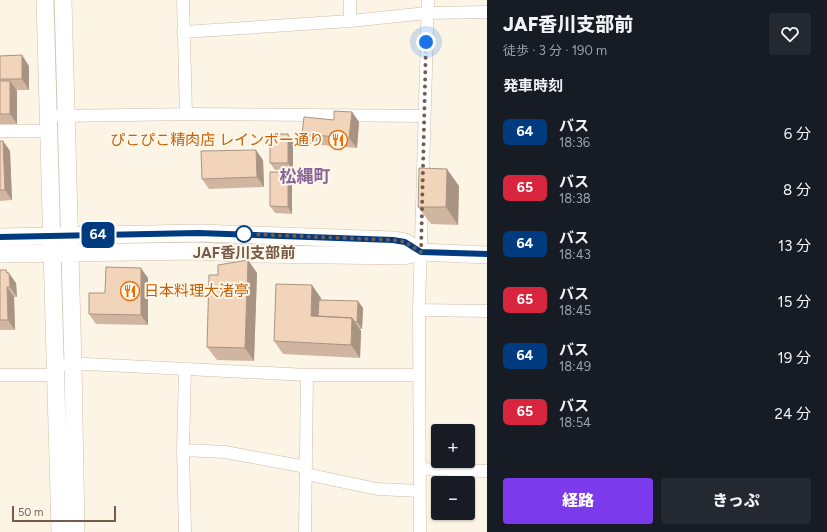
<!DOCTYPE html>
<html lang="ja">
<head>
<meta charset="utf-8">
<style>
  :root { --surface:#171b24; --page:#242831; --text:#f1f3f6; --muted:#9ea1a6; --accent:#7c3aed }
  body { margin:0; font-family:Figtree,"Noto Sans JP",sans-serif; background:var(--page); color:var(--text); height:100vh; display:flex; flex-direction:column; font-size:15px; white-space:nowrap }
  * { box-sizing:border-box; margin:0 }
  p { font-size:13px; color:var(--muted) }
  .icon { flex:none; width:22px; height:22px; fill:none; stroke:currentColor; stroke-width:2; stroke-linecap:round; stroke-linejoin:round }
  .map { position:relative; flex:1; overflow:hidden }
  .drawer { display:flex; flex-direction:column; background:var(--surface); width:340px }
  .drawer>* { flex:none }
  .badge { padding:0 8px; border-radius:6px; font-size:14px; line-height:26px }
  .controls { position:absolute; left:431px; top:424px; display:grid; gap:8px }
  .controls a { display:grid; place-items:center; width:44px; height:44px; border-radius:4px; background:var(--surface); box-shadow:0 1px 3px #0004; font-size:20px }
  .scale { position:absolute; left:12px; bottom:10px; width:104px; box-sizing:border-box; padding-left:4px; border:2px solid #755b49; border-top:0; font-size:11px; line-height:14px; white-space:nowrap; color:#755b49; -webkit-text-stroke:3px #fff8ea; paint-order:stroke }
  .you { position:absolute; width:20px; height:20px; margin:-10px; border:3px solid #fff; border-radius:50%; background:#1a73e8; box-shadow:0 0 0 6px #1a73e833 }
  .map>.badge { position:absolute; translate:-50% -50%; box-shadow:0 0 0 2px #fff }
  h2 { padding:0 16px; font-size:15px; line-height:36px }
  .round { display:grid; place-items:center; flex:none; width:42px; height:42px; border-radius:4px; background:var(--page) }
  .summary { display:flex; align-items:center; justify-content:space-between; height:68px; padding:0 16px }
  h1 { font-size:19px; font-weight:800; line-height:30px }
  .cta { display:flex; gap:8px; margin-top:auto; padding:8px 16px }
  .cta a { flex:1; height:46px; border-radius:4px; background:var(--accent); color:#fff; font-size:16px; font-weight:800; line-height:46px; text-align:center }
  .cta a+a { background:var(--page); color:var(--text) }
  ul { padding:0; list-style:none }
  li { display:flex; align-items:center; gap:12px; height:56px; padding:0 16px }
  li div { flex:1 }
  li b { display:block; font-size:15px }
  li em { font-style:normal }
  li .badge { min-width:44px; font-weight:700; text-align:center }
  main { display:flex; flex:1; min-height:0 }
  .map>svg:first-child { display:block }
</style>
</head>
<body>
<main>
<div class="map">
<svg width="487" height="532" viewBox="0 0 487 532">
  <rect width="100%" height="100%" fill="#fcf4e4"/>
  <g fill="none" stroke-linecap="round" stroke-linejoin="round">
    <g stroke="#cebcaa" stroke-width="13">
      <path id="street" d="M183,0L186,114
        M350,0V21
        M183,32L350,21L427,13L487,12
        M59,116L195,114L424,116
        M0,131H47
        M419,310L487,311
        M66,365L86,364L307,375H419
        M185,369L183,450L185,532
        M0,375H56
        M183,450L225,452L306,467
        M420,469L487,471
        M306,474L377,489L420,491
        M305,532L307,375
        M420,532L419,310L428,0"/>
    </g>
    <g stroke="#d3beaa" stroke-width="18">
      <path id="secondary" d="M45,0L60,532
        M63,0L73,365L76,532
        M0,237L198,233L393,240L405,242L421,252
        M0,254L197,251L256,254L404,256L421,252L487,255"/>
    </g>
    <use href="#street" stroke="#fff" stroke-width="12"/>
    <use href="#secondary" stroke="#fff" stroke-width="17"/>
  </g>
  <path fill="#d0b6a1" d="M0,56L29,66V90H16L17,91V124H0Z
    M352,112L359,122L357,148L309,144L302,134Z
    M0,141H3L10,151L12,200L0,201Z
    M293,141V170H275L270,163Z
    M263,160L264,187L209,189L202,179Z
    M292,179V214L275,213L270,206Z
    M459,186L458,225L431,224L418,207Z
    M0,270L8,273L16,283L17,297H14L15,330H0Z
    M257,273L254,361L217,360L207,347L218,275Z
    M148,278V325L96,324L89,314L105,293Z
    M321,298V300L363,308L362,329H360L361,331L360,358L283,354L274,341Z"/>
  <path fill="#a99483" d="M22,55L29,66V90L22,79Z
    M10,81L17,91V124L10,114Z
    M352,112L359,122L357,148L349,138Z
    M288,134L293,141V170L288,163Z
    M3,141L10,151L12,200L5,190Z
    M256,150L263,160L264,187L257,177Z
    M447,169L459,186L458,225L446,207Z
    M288,172L292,179V214L288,207Z
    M248,260L257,273L254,361L245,348Z
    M141,268L148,278V325L141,315Z
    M6,270L9,274V273L16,283L17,297L10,287Z
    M312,285L321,298L320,320L311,316Z
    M7,287L14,297L15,330L8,320Z
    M358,301L363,308L362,329L357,322Z
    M352,318L361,331L360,358L351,345Z"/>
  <path fill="#f2d4bb" stroke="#a99483" d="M22,55V79H0V56Z
    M0,81H10V114H0Z
    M334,111L352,112L349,138L302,134L304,117L334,120Z
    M270,134H288V163H270Z
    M0,141H3L5,190H0Z
    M256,150L257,177L202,179L201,151Z
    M419,168L447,169L446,207H418Z
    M270,172H288V207L270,206Z
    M248,260L245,348L207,347L209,275H218V265Z
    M106,267L141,268V315L89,314V293H105Z
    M0,270H6L7,273H9L10,287H7L8,320H0Z
    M276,284L312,285L311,316L352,318L351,345L274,341Z
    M319,300L358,301L357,322H355L352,318L318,316Z"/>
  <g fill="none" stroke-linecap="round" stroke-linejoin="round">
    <g stroke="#fff" stroke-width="9">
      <path id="line" d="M0,237L198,233L393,240L405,242L421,252L487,254"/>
    </g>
    <use href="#line" stroke="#003b80" stroke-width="6"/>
    <path stroke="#755b49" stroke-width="4" stroke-dasharray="0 7.2" d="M244,234L393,240L405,242L421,252L426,42"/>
  </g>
  <defs>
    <g id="restaurant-ring" transform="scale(1)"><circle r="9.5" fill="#fff8ea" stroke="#e8710a" stroke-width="1.5"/><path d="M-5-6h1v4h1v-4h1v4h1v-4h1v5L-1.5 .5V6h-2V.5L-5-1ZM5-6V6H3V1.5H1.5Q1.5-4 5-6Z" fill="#e8710a"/></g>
  </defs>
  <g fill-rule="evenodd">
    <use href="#restaurant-ring" x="338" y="140"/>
    <use href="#restaurant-ring" x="130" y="291"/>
  </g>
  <circle fill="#fff" stroke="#003b80" stroke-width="2" cx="244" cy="234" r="8"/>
  <g text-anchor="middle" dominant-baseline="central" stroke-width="4" stroke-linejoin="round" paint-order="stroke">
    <g font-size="15" fill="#c56008" stroke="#fff8ea" text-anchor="end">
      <text x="324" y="140">ぴこぴこ精肉店 レインボー通り</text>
      <text x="144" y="291" text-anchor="start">日本料理大渚亭</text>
    </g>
    <g font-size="15" font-weight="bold" fill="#755b49" stroke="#fff8ea">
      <text x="244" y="253">JAF香川支部前</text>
    </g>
    <g font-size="17" font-weight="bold" fill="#896598" stroke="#fff8ea">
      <text x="305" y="176">松縄町</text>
    </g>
  </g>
</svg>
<div class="controls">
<a>+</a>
<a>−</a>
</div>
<div class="scale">50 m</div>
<div class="you" style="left:426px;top:42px"></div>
<b class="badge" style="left:98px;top:235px;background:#003b80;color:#fff">64</b>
</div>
<section class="drawer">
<div class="summary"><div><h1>JAF香川支部前</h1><p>徒歩 · 3 分 · 190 m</p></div><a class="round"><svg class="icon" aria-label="heart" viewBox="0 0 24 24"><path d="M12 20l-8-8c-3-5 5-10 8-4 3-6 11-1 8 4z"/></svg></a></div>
<h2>発車時刻</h2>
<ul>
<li><span class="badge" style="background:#003b80;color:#fff">64</span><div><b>バス</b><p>18:36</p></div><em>6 分</em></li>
<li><span class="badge" style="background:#d7263d;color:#fff">65</span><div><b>バス</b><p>18:38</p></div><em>8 分</em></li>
<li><span class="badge" style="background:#003b80;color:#fff">64</span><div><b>バス</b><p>18:43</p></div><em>13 分</em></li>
<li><span class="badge" style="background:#d7263d;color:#fff">65</span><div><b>バス</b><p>18:45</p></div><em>15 分</em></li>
<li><span class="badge" style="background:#003b80;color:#fff">64</span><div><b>バス</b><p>18:49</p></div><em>19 分</em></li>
<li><span class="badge" style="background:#d7263d;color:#fff">65</span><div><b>バス</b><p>18:54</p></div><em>24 分</em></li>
</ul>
<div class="cta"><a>経路</a><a>きっぷ</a></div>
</section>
</main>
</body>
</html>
